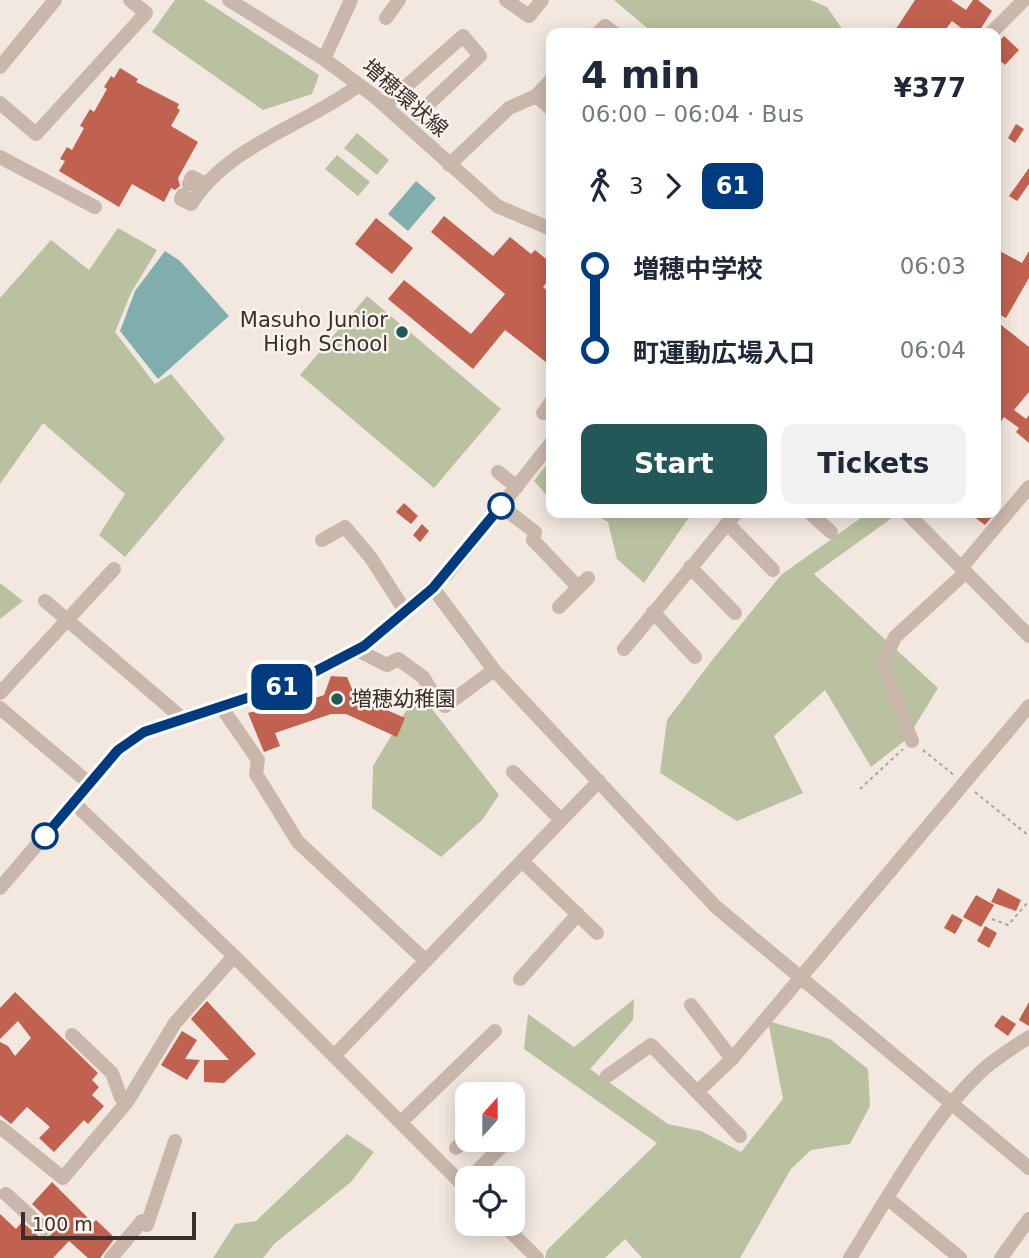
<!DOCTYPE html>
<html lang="en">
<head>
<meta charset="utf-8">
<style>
  :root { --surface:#fff; --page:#f2f2f3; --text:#1f2937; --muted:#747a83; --accent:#225958 }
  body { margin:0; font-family:"DejaVu Sans","Noto Sans JP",sans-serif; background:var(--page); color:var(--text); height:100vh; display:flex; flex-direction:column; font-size:26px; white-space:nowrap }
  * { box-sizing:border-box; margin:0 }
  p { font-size:23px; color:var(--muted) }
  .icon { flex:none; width:38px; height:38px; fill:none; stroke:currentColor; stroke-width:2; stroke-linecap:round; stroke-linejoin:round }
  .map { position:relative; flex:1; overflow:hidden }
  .sheet { position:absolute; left:546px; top:28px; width:455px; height:490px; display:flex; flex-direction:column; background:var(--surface); border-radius:14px; box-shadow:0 4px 18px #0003 }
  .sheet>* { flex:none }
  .badge { padding:0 14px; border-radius:10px; font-size:24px; line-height:46px }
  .needle { width:46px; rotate:21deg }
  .fabs { position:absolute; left:455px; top:1082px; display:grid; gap:14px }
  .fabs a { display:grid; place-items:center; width:70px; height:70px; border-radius:14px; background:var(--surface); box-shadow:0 4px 18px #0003; font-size:35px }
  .scale { position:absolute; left:21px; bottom:18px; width:175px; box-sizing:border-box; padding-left:7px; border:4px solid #392e2b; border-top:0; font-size:19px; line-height:24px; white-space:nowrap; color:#392e2b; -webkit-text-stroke:5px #faf3ed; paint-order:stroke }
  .map>.badge { position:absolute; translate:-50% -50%; box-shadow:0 0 0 4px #fff }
  .legs { display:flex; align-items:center; gap:10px; height:77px; padding:0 35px; font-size:23px }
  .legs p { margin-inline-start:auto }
  .overview { display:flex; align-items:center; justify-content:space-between; height:119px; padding:0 35px }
  h1 { font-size:38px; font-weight:700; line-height:52px }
  .cta { display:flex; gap:14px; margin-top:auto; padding:14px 35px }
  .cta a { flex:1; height:80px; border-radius:14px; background:var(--accent); color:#fff; font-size:28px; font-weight:700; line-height:80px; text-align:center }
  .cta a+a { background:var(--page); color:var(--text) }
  ul { padding:0 35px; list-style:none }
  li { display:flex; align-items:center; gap:24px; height:84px; font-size:26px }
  li i { display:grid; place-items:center; width:10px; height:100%; margin:0 9px; background:currentColor }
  li i::after { content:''; width:18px; height:18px; margin:-9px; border:5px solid; border-radius:50%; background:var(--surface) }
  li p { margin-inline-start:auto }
  li:first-child i { background:linear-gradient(#0000 50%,currentColor 0) }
  li:last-child i { background:linear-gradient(currentColor 50%,#0000 0) }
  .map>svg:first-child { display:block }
</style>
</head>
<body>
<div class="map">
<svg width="1029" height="1258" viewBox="0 0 1029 1258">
  <rect width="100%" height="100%" fill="#f2e8e0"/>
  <path fill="#b9c1a0" d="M175,0H204L319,75L312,94L263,110L152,32Z
    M614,0H810L827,7L845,33H653Z
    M357,133L389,160L377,175L344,148Z
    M337,155L370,182L358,196L325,169Z
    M118,228L157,250L131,293L115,332L155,384L171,374L225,439L125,557L99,535L125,494L43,423L0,484V298L51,240L89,270Z
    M367,296L501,409L434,488L300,375Z
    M551,459V500L534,481Z
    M593,513H692L644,583L617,559L608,522Z
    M868,513L896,515L814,574L938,688L907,739L871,767L825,690L774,736L803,793L737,821L660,773L667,720L713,659L781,575Z
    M0,583L23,601L0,619Z
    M418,691L499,795L482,820L441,857L372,808L373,766Z
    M634,999L633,1020L590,1069L668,1124L701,1131L741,1152L783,1099L768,1021L830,1039L868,1069L870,1106L850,1144L811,1150L791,1169L740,1258H642L625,1239L605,1258H545L547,1250L657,1143L524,1049L528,1014L574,1047Z
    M347,1134L374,1152L351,1182L274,1244L263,1258H213L235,1224L256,1221Z"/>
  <path fill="#80aeac" d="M416,181L436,198L408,231L388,214Z
    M165,251L180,261L229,316L158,379L120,331L135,291Z"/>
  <path fill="#c16150" d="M915,0H951L966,10L973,0H978L992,11L978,33H968L952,21L943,33H902L896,29Z
    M1004,36L1019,50L1005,65L996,57V44Z
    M120,68L138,79L136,82L179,104L177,108L180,110L171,126L198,142L178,178L180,186L175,190L171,188L164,202L132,184L119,207L59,171L65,161L60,159L67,147L72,150L84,128L80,126L90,109L94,112L107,89L104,87L111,76L114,78Z
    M1016,124L1024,129L1015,143L1008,138Z
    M1029,168V184L1017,201L1009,196Z
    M444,216L493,256L510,237L531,254L535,250L551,263V277L543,287L551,294V366L505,330L473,369L388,299L404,280L471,334L505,294L431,232Z
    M376,218L413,248L392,274L355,244Z
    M996,249L1022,263L1029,251V278L1006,318L996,313Z
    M996,321L1029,347V392L1014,410L1026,419L1029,415V443L1016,432L1019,428L1004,417L996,428Z
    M404,503L418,516L411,524L396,512Z
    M969,513H995L985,525Z
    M422,524L429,531L420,542L413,535Z
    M331,676L347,677L355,696L405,718L397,737L346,714H331L275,733L280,746L264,752L248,713L293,700L295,705L324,695Z
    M998,888L1021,900L1016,911L991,902Z
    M976,895L994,905L981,927L963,917Z
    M952,914L963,920L955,934L944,928Z
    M985,926L997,933L989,948L977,941Z
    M15,992L98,1073L92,1080L99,1087L92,1095L104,1106L88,1124L84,1120L54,1152L39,1138L50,1127L27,1107L11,1124L0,1115V1042L8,1046L15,1056L31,1038L18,1021L0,1039V1008Z
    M207,1001L256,1054L224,1083L204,1082V1060H229L191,1019Z
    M1029,1002V1026L1019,1020Z
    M1002,1015L1016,1024L1008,1036L994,1026Z
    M182,1031L197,1040L185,1059L200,1060L187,1080L161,1065Z
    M52,1182L93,1223L96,1220L115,1238L100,1258H88L69,1241L53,1258H0V1214L16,1229L22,1222L41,1238L51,1235V1222L32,1204Z"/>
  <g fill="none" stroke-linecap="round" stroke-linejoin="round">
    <path stroke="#b6a196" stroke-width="2" stroke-dasharray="3.5 3.5" stroke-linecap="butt" d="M923,750L954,775
      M860,789L903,749
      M975,792L1029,836
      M992,919L1008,925L1029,901"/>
    <path stroke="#cab7ac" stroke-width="14" d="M229,0L324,59L374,96L497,206L551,229
      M506,0L529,16L542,0
      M386,18L399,0
      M598,33L605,26L614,33
      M991,33L1024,0
      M324,59L351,0
      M0,67L55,0
      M536,96L551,109
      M0,103L36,134L146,13L130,0
      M385,105L463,36L480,56L418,114
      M0,157L95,207
      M449,165L509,108L536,96L551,80
      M189,184L192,177L205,184
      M183,195L181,199L191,204C229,144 305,126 359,85
      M543,413L551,402
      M498,472L517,487
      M501,506L535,532L533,540L578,587
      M810,513L831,532
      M907,513L1029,636
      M727,523L773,570
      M322,540L345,527L371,558L405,611
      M690,567L735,613
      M962,567L1029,487
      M433,588L494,670L716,907L1029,1168
      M45,601L182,718
      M559,607L588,578
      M653,612L695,657
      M624,649L736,513
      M357,650L387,665L398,659L423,677L439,703L445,706L494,670
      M0,693L114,569
      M0,708L90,784
      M222,708L258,760L256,774L298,842L426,961
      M912,741L883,663L895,637L966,572
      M513,772L561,820
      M74,803L234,956L467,1189
      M522,861L597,933
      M0,888L118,750L144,732L295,682L364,646L447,574L551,443
      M520,979L578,914
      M691,1005L732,1059
      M72,1035L112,1073L121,1098L127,1102
      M334,1056L599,781
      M607,1076L651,1045L740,1136
      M697,1092L732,1059L1029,706
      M401,1122L495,1031
      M0,1127L63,1178L127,1102L175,1023L234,956
      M456,1148L467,1137
      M470,1178L506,1142
      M6,1194L44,1229
      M887,1198L960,1258
      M502,1223L537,1258
      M147,1225L175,1141
      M111,1258L142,1221
      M850,1258C888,1198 932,1115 985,1068C998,1057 1014,1047 1029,1037
      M1001,1258L1029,1219"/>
  </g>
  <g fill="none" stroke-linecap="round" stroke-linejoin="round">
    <g stroke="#fff" stroke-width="16">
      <path id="line-1" d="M45,836L118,750L144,732L295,682L364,646L433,588L501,506"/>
    </g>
    <use href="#line-1" stroke="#003b80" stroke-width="10"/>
  </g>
  <g fill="#225958" stroke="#faf3ed" stroke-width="2.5">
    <circle cx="402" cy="332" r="7"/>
    <circle cx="337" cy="699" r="7"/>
  </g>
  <g fill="#fff" stroke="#003b80" stroke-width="3.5">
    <circle cx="501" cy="506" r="12"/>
    <circle cx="45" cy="836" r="12"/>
  </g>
  <g text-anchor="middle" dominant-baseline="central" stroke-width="5" stroke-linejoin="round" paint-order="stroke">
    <g font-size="21" fill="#392e2b" stroke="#faf3ed">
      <text transform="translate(405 98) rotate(41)">増穂環状線</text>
    </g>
    <g font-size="21" fill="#392e2b" stroke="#faf3ed" text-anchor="end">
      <text x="388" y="320">Masuho Junior<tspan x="388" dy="24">High School</tspan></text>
      <text x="351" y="699" text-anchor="start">増穂幼稚園</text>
    </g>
  </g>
</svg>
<div class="fabs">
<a><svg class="needle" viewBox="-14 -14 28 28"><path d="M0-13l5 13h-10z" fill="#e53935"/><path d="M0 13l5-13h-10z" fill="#747a83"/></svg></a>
<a><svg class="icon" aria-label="locate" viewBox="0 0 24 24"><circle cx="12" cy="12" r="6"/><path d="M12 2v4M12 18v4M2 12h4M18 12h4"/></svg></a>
</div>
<div class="scale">100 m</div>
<b class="badge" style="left:282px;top:687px;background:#003b80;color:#fff">61</b>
<section class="sheet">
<div class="overview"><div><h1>4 min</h1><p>06:00 – 06:04 · Bus</p></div><b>¥377</b></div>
<div class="legs"><svg class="icon" aria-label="walk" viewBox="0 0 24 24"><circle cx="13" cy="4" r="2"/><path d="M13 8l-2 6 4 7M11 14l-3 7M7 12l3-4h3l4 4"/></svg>3<svg class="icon" aria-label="forward" viewBox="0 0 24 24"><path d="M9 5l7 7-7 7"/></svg><b class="badge" style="background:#003b80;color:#fff">61</b></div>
<ul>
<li><i style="color:#003b80"></i><b>増穂中学校</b><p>06:03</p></li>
<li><i style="color:#003b80"></i><b>町運動広場入口</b><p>06:04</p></li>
</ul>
<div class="cta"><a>Start</a><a>Tickets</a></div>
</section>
</div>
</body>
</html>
